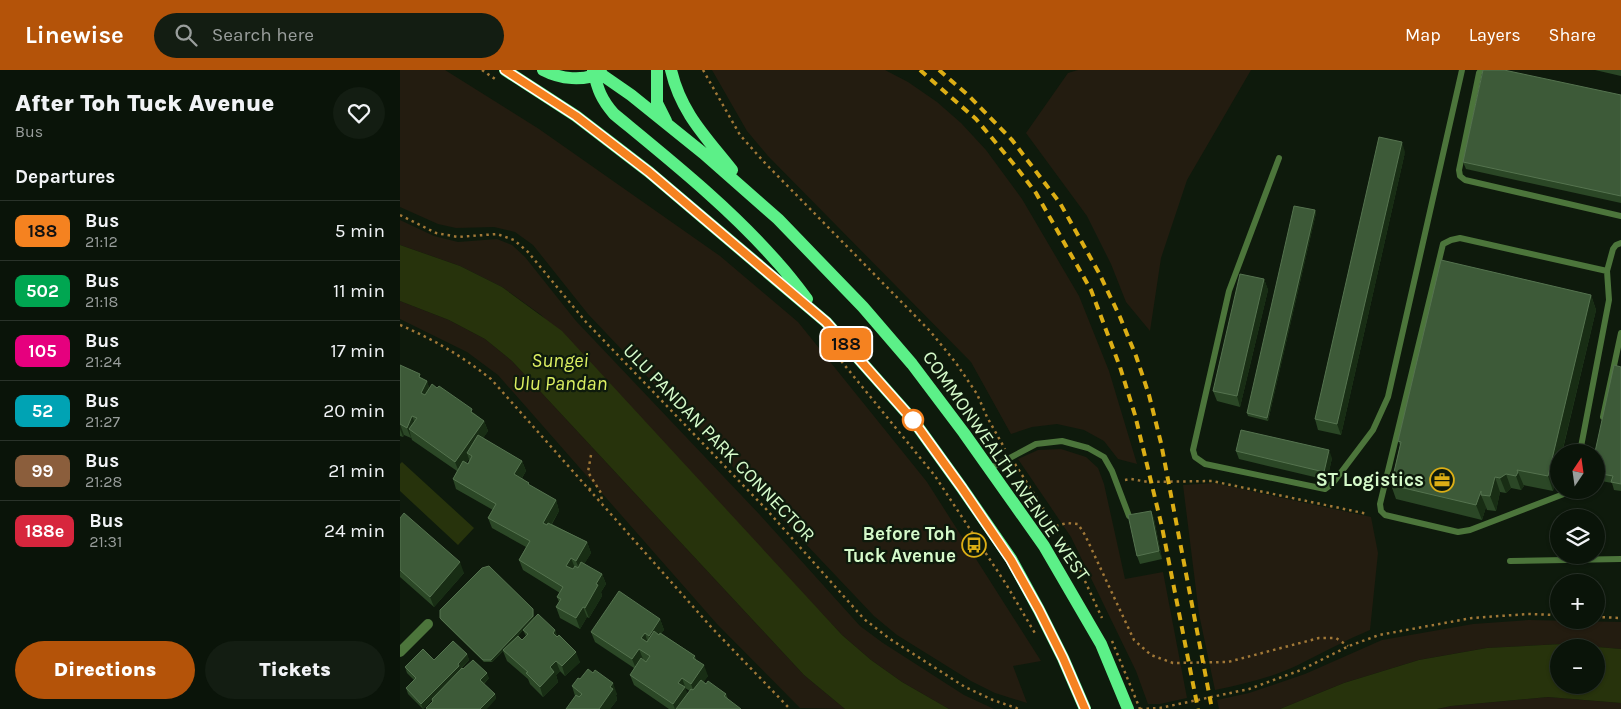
<!DOCTYPE html>
<html lang="en">
<head>
<meta charset="utf-8">
<style>
  :root { --surface:#0a1409; --page:#131d12; --text:#f1f3f6; --muted:#999e9c; --line:#2a332a; --accent:#b45309 }
  body { margin:0; font-family:Karla,sans-serif; background:var(--page); color:var(--text); height:100vh; display:flex; flex-direction:column; font-size:19px; white-space:nowrap }
  * { box-sizing:border-box; margin:0 }
  p { font-size:16px; color:var(--muted) }
  .icon { flex:none; width:28px; height:28px; fill:none; stroke:currentColor; stroke-width:2; stroke-linecap:round; stroke-linejoin:round }
  .map { position:relative; flex:1; overflow:hidden }
  .panel { display:flex; flex-direction:column; background:var(--surface); width:400px }
  .panel>* { flex:none }
  .badge { padding:0 10px; border-radius:8px; font-size:18px; line-height:32px }
  .needle { width:32px; rotate:13deg }
  .buttons { position:absolute; left:1150px; top:374px; display:grid; gap:10px }
  .buttons a { display:grid; place-items:center; width:55px; height:55px; border-radius:50%; background:var(--surface); box-shadow:0 1px 4px #0004,0 0 0 1px var(--line); font-size:25px }
  .map>.badge { position:absolute; translate:-50% -50%; box-shadow:0 0 0 2px #fff }
  h2 { padding:0 15px; font-size:19px; line-height:45px }
  .round { display:grid; place-items:center; flex:none; width:52px; height:52px; border-radius:26px; background:var(--page) }
  .overview { display:flex; align-items:center; justify-content:space-between; height:85px; padding:0 15px }
  h1 { font-size:24px; font-weight:800; line-height:38px }
  .action { display:flex; gap:10px; margin-top:auto; padding:10px 15px }
  .action a { flex:1; height:58px; border-radius:30px; background:var(--accent); color:#fff; font-size:20px; font-weight:800; line-height:58px; text-align:center }
  .action a+a { background:var(--page); color:var(--text) }
  ul { padding:0; list-style:none }
  li { display:flex; align-items:center; gap:15px; height:60px; padding:0 15px; border-top:1px solid var(--line) }
  li div { flex:1 }
  li b { display:block; font-size:19px }
  li em { font-style:normal }
  li .badge { min-width:55px; font-weight:700; text-align:center }
  header { display:flex; align-items:center; gap:30px; box-sizing:border-box; height:70px; padding:0 25px; background:var(--accent); color:#fff }
  header strong { font-size:24px }
  nav { display:flex; gap:28px; margin-inline-start:auto; font-size:18px }
  .search { width:350px; height:45px; background:var(--page); display:flex; align-items:center; gap:12px; box-sizing:border-box; padding:0 18px; border-radius:28px; color:var(--muted); font-size:19px }
  main { display:flex; flex:1; min-height:0 }
  .map>svg:first-child { display:block }
</style>
</head>
<body>
<header>
<strong>Linewise</strong>
<div class="search"><svg class="icon" aria-label="search" viewBox="0 0 24 24"><circle cx="10" cy="10" r="6"/><path d="M15 15l6 6"/></svg>Search here</div>
<nav><a>Map</a><a>Layers</a><a>Share</a></nav>
</header>
<main>
<section class="panel">
<div class="overview"><div><h1>After Toh Tuck Avenue</h1><p>Bus</p></div><a class="round"><svg class="icon" aria-label="heart" viewBox="0 0 24 24"><path d="M12 20l-8-8c-3-5 5-10 8-4 3-6 11-1 8 4z"/></svg></a></div>
<h2>Departures</h2>
<ul>
<li><span class="badge" style="background:#f58220;color:#111">188</span><div><b>Bus</b><p>21:12</p></div><em>5 min</em></li>
<li><span class="badge" style="background:#00a651;color:#fff">502</span><div><b>Bus</b><p>21:18</p></div><em>11 min</em></li>
<li><span class="badge" style="background:#e6007e;color:#fff">105</span><div><b>Bus</b><p>21:24</p></div><em>17 min</em></li>
<li><span class="badge" style="background:#00a3b4;color:#fff">52</span><div><b>Bus</b><p>21:27</p></div><em>20 min</em></li>
<li><span class="badge" style="background:#8b5e3c;color:#fff">99</span><div><b>Bus</b><p>21:28</p></div><em>21 min</em></li>
<li><span class="badge" style="background:#d7263d;color:#fff">188e</span><div><b>Bus</b><p>21:31</p></div><em>24 min</em></li>
</ul>
<div class="action"><a>Directions</a><a>Tickets</a></div>
</section>
<div class="map">
<svg width="1221" height="639" viewBox="0 0 1221 639">
  <rect width="100%" height="100%" fill="#0e1a0c"/>
  <path fill="#231c10" d="M0,0H45L139,59L320,186L398,252L527,412L641,591L613,596L627,633L595,623L571,611L497,565L474,546L188,244L133,175L115,162L94,157L56,158L38,154L0,137Z
    M312,0H485L508,12L537,32L561,53L586,80L622,129L679,226L709,301L737,394L718,389L704,371L684,360L657,354L632,357L611,364L571,292L368,86L347,61Z
    M678,0H851L787,110L761,188L750,261L726,232L711,194L687,146L626,63L668,3Z
    M0,150L34,166L58,172L97,169L112,175L125,187L176,251L360,445L460,556L483,573L564,625L594,639H549L502,612L471,590L442,565L141,245L102,217L60,196L0,175Z
    M0,231L49,250L85,269L112,291L404,605L445,639L400,638L317,554L98,305L67,282L0,249Z
    M661,379L686,387L698,398L704,414L725,509L763,502L787,628L760,634H748L736,601L671,467L618,389L638,380Z
    M814,413L971,447L978,483L970,560C946,570 924,582 900,594C874,607 844,614 815,620L799,544L783,415Z
    M1129,550L1221,552V579L1162,574L1087,578L1019,590L944,613L880,639H819L817,630L849,623L905,604L982,570L1073,554Z
    M1148,627L1221,633V639H1037L1051,636Z"/>
  <path fill="#27330c" fill-rule="evenodd" d="M0,175L60,196L102,217L162,261L442,565L471,590L502,612L549,639H445L404,605L112,291L85,269L49,250L0,231Z
    M2,392L74,458L58,475L0,421V394Z
    M1162,574L1221,579V633L1148,627L1051,636L1037,639H880L944,613L1019,590L1087,578ZM1159,578H1196V615H1159Z"/>
  <g fill="none" stroke-linecap="round" stroke-linejoin="round">
    <path stroke="#a17837" stroke-width="2.5" stroke-dasharray="2.5 4" stroke-linecap="butt" d="M82,0L95,9
      M303,0L340,65L364,92L530,261L556,293L577,324L587,347L605,379
      M0,145L36,163L58,167L97,164L114,170L128,182L186,252L366,439L464,549L490,569L565,617L593,630L619,639
      M0,255C35,270 60,285 91,309L312,558L390,639
      M433,281L535,406L606,514L636,565
      M191,385L188,402L201,423L202,433
      M615,394L673,485L702,548
      M725,410L731,409L748,412L812,411L968,444
      M189,420L193,416
      M656,456L667,453L678,454L685,465L734,570L751,585L773,593L828,592L919,568H936L948,576
      M1196,547L1221,548
      M740,639L760,638L849,619L901,600L949,576L979,565L1072,548L1128,544L1159,545"/>
    <path stroke="#4c753b" stroke-width="6" d="M1081,0L1079,3L1059,100L1060,106L1065,110L1221,146
      M879,88L829,221L793,380L795,387L805,394L925,419L933,413L973,360L988,327L1062,0
      M1203,347L1221,263
      M1180,382L1209,230L1207,201L1213,179L1216,175L1221,173
      M589,399L636,374L662,371L688,378L704,387L712,401L729,446
      M1170,420L1169,422L1070,460L1058,462L985,445L981,441L980,434L1043,174L1051,170L1060,168L1207,201
      M1186,424V420
      M1110,491L1221,489"/>
    <path stroke="#4c753b" stroke-width="10" d="M0,582L28,554"/>
    <path stroke="#5cf088" stroke-width="12" d="M105,0L176,46L249,102L426,252L513,350L562,418L611,489L639,540L663,588L685,639
      M143,0C160,9 184,12 201,2
      M193,0C198,20 201,29 214,44C271,91 330,138 378,193C389,205 398,217 407,229
      M195,0L231,25L303,83L378,149L463,237L512,294L564,363L644,476L701,574L728,639
      M257,0V33L266,51
      M271,0C281,43 306,67 332,100"/>
    <path stroke="#dcae15" stroke-width="4" stroke-dasharray="8 6" stroke-linecap="butt" d="M520,0L576,49L617,98L636,123L691,220L720,297L735,345L762,457L798,639
      M539,0L569,26L612,70L660,133L699,203L720,247L736,286L749,325L761,373L812,639"/>
    <path stroke="#a17837" stroke-width="2.5" stroke-dasharray="2.5 4" stroke-linecap="butt" d="M712,571L740,639"/>
  </g>
  <path fill="#2b4726" fill-rule="evenodd" d="M1195,0H1221V6Z
    M1221,25V133L1066,99L1063,92Z
    M1005,82L941,365L918,360L915,349Z
    M915,140L916,143L868,351L848,346L847,343Z
    M864,209L868,220L840,337L817,331L813,321Z
    M1191,225L1196,240L1153,421L1123,415L1124,416L1121,420L1111,418L1106,423L1100,422L1096,441L1087,440L1086,437L1082,450L996,429L991,415L1000,375L998,371Z
    M0,295L27,311L29,318L74,343L84,351L88,361L83,368L122,391L126,401L122,408L130,416L156,430L159,441L152,454L187,472L191,483L184,494L202,504L206,514L201,522L202,526L189,548L187,547L180,559L160,548L156,537L159,532L157,527L160,523L123,500L119,490L126,477L92,458L88,448L93,440L56,419L53,409L57,401L12,370L11,367V368L4,365L3,367L0,366ZM69,389V391L68,394L66,393Z
    M1221,297V421L1214,420L1212,413L1196,410V382Z
    M836,381L932,388L927,410L839,389Z
    M751,441L754,449L762,489L740,494L737,486Z
    M0,448L64,503L34,537L0,507Z
    M134,542V549L155,560L157,566L180,592L165,606L160,601L156,605L158,612L143,627L130,614L128,609L107,591L103,581L92,592H84L41,550L40,548ZM123,560L126,566L122,570L118,566Z
    M260,549L264,560L261,563L295,586L296,590L308,606L303,612L326,624L328,629L341,639H269L234,615L230,605L234,598L195,572L191,562ZM285,618L290,621L287,624Z
    M67,584L69,590L60,600L63,599L89,608L84,614L95,624L96,629L32,632V630L23,639L8,624L6,618L14,610L7,603L5,597L34,590Z
    M193,603L217,624L216,625L217,630L210,639L175,626L172,616L180,609Z"/>
  <path fill="#182d14" d="M1002,72L1005,82L941,365L937,354Z
    M915,140L916,143L868,351L867,348Z
    M864,209L868,220L840,337L837,326Z
    M1191,225L1196,240L1162,382H1159V397L1153,421L1148,406Z
    M27,311L30,321L25,333L21,323Z
    M12,346L16,356L9,359L11,367V368L7,358Z
    M84,351L88,361L71,386L67,383L69,389L59,402L55,392Z
    M0,354L4,365L3,367L0,359Z
    M929,380L932,388L927,410L924,402Z
    M122,391L126,401L118,414L114,404Z
    M1118,402L1124,416L1121,420L1116,406Z
    M1106,404L1111,418L1106,423L1100,408Z
    M1095,407L1100,422L1096,441L1090,426Z
    M1081,421V425L1086,437L1082,450L1076,435Z
    M156,430L159,441L146,463L143,453Z
    M751,441L754,449L762,489L759,481Z
    M187,472L191,483L180,501L176,491Z
    M171,488L175,498L170,506L166,496Z
    M60,492L64,503L34,537L30,527Z
    M202,504L206,514L201,522L202,526L189,548L185,538L196,514Z
    M183,537L187,547L180,559L176,548Z
    M133,539L134,542V549L92,592L91,590Z
    M260,549L264,560L252,576L249,566Z
    M155,560L159,571L153,563Z
    M245,563L248,574L241,568Z
    M239,579L243,589L236,599L232,589Z
    M176,582L180,592L165,606L162,596Z
    M67,584L69,590L60,599L61,601L23,639L21,634Z
    M156,591L160,601L156,605L158,612L143,627L140,617L150,597Z
    M304,595L308,606L295,625L291,614Z
    M87,603L89,608L82,615L80,610Z
    M282,608L289,628L281,639H275L273,634L278,613Z
    M213,613L217,624L216,625L217,630L210,639H199Z
    M95,624L96,629L87,639H80Z"/>
  <path fill="#3d5a38" stroke="#55734f" d="M1083,0H1104L1221,25V126L1063,92Z
    M979,67L1002,72L937,354L915,349Z
    M894,136L915,140L867,348L847,343Z
    M1041,190L1191,225L1148,406L1117,400L1118,402L1116,406L1106,404L1100,408L1095,407L1090,426L1081,425V421L1076,435L991,415L1001,372L998,371Z
    M840,204L864,209L837,326L813,321Z
    M0,295L20,304L19,307L27,311L21,323L25,325L32,314L37,318L39,316L72,339L71,342L84,351L55,392L9,359L17,348L12,346L7,358L0,354Z
    M1214,295L1221,297V414L1211,412L1213,406L1196,403V382H1195Z
    M841,360L929,380L924,402L836,381Z
    M78,365L122,391L114,404L129,413L128,414L156,430L143,453L147,455L148,453L187,472L176,491L171,488L166,496L173,499L175,496L178,498L181,492L202,504L196,514L198,515L185,538L183,537L176,548L156,537L161,529L157,527L163,517L119,490L130,471L88,448L96,434L53,409L63,391L68,394L72,386L67,383Z
    M751,441L759,481L737,486L728,445Z
    M4,443L60,492L30,527L0,500V448Z
    M89,496L133,539V546L91,590H83L40,548V540L82,498Z
    M219,521L260,549L249,566L245,563L241,568L247,572L254,561L259,565L260,563L295,586L293,588L304,595L291,614L282,608L278,613L285,617L273,634L230,605L241,588L246,592L250,586L239,579L232,589L191,562Z
    M138,544L155,560L153,563L157,567L159,565L176,582L162,596L156,591L150,597L154,602L140,617L126,603L128,602L103,580L118,566L122,570L128,564L123,560Z
    M53,571L67,584L58,594L59,596L21,634L6,618L16,608L5,597L23,579L34,590Z
    M73,590L87,603L80,610L95,624L80,639H27L26,638L33,631L32,629L62,598L63,599Z
    M188,599L193,603L195,600L213,613L210,617L213,619L199,639H166L176,625L179,627L182,624L172,616L178,608L180,609Z
    M301,610L306,614L308,611L326,624L324,626L341,639H276L291,619L293,620Z"/>
  <g fill="none" stroke-linecap="round" stroke-linejoin="round">
    <g stroke="#fff" stroke-width="11">
      <path id="line" d="M105,0L176,46L249,102L426,252L513,350L562,418L611,490L639,540L663,588L685,639"/>
    </g>
    <use href="#line" stroke="#f58220" stroke-width="8"/>
  </g>
  <defs>
    <g id="office-ring" transform="scale(1.25)"><circle r="9.5" fill="#0e1a0c" stroke="#dcae15" stroke-width="1.5"/><path d="M-6-3h4V-5.5h4V-3h4V5H-6ZM-1-4.5V-3h2v-1.5ZM-6 0V1H6V0Z" fill="#dcae15"/></g>
    <g id="bus-ring" transform="scale(1.25)"><circle r="9.5" fill="#0e1a0c" stroke="#dcae15" stroke-width="1.5"/><path d="M-5-6H5V4H4V6H2V4H-2V6H-4V4H-5ZM-3.5-4V0h7V-4ZM-3.5 1.2v1.5H-2V1.2ZM2 1.2v1.5H3.5V1.2Z" fill="#dcae15"/></g>
  </defs>
  <g fill-rule="evenodd">
    <use href="#office-ring" x="1042" y="410"/>
    <use href="#bus-ring" x="574" y="475"/>
  </g>
  <circle fill="#fff" stroke="#f58220" stroke-width="2.5" cx="513" cy="350" r="10"/>
  <g text-anchor="middle" dominant-baseline="central" stroke-width="4.5" stroke-linejoin="round" paint-order="stroke">
    <g font-size="19" fill="#d5faca" stroke="#0e1a0c">
      <text transform="translate(319 373) rotate(46)">ULU PANDAN PARK CONNECTOR</text>
      <text transform="translate(606 396) rotate(55)">COMMONWEALTH AVENUE WEST</text>
    </g>
    <g font-size="19" font-weight="bold" fill="#d5faca" stroke="#0e1a0c" text-anchor="end">
      <text x="1024" y="410">ST Logistics</text>
      <text x="556" y="464">Before Toh<tspan x="556" dy="22">Tuck Avenue</tspan></text>
    </g>
    <g font-size="20" font-style="italic" fill="#ddf062" stroke="#0e1a0c">
      <text x="160" y="290">Sungei<tspan x="160" dy="23">Ulu Pandan</tspan></text>
    </g>
  </g>
</svg>
<div class="buttons">
<a><svg class="needle" viewBox="-14 -14 28 28"><path d="M0-13l5 13h-10z" fill="#e53935"/><path d="M0 13l5-13h-10z" fill="#999e9c"/></svg></a>
<a><svg class="icon" aria-label="layers" viewBox="0 0 24 24"><path d="M12 4l9 5-9 5-9-5zM3 14l9 5 9-5"/></svg></a>
<a>+</a>
<a>−</a>
</div>
<b class="badge" style="left:446px;top:274px;background:#f58220;color:#111">188</b>
</div>
</main>
</body>
</html>
